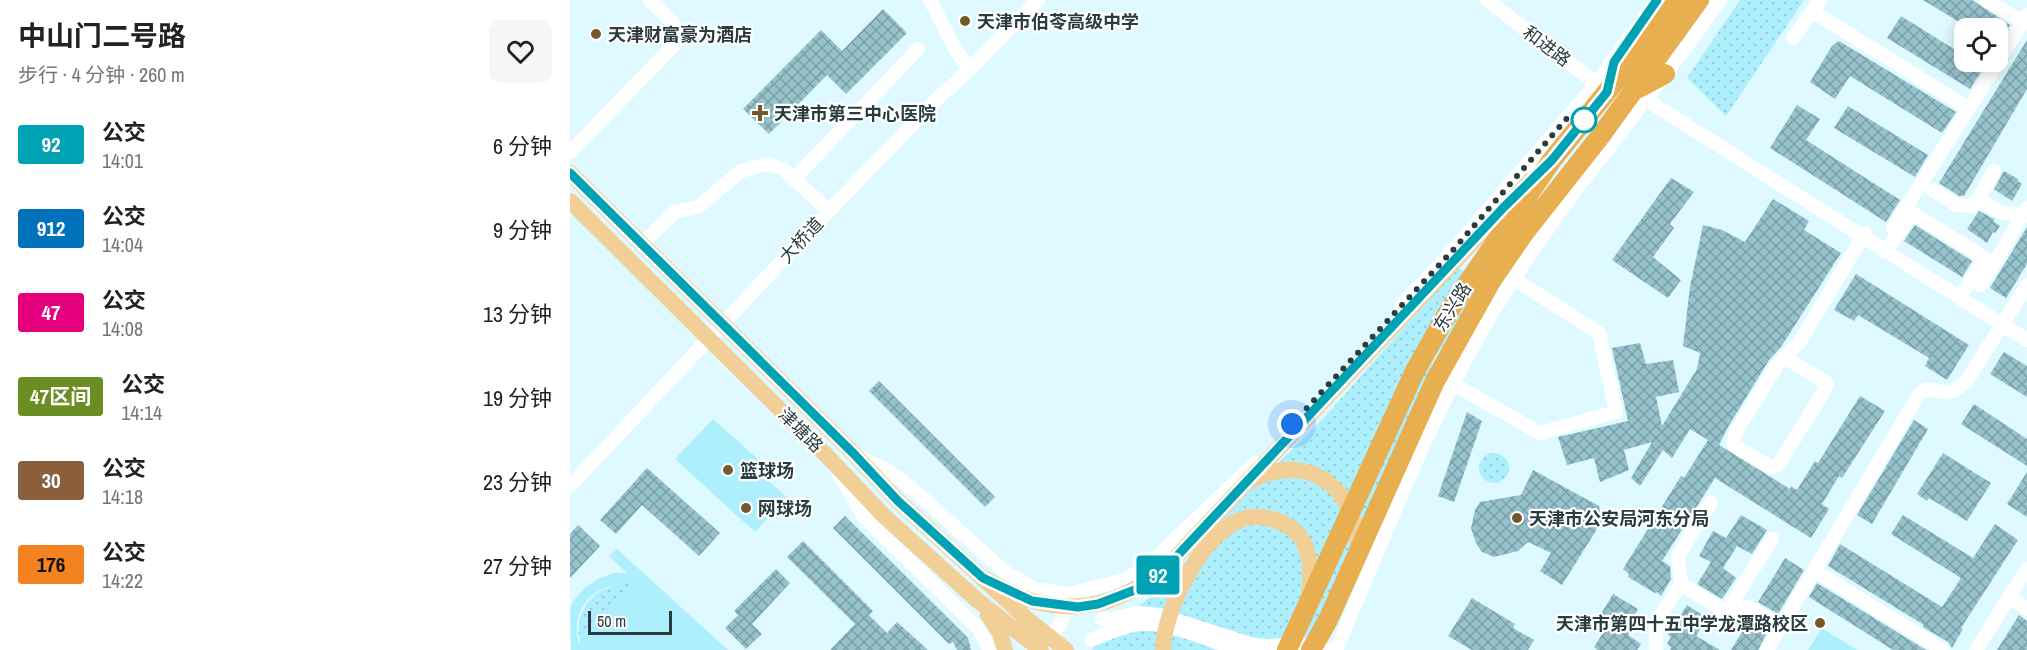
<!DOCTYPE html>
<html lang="zh">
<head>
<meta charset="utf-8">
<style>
  :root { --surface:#fff; --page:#f6f6f6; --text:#222; --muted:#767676 }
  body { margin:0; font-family:"Archivo Narrow","Noto Sans SC",sans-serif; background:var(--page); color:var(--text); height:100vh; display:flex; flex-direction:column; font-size:22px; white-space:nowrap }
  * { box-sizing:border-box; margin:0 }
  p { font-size:20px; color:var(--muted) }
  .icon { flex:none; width:33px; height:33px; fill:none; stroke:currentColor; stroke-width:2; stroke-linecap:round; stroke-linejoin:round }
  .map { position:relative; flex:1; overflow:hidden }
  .side { display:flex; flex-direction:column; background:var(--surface); width:570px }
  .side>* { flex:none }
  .badge { padding:0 12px; border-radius:4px; font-size:21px; line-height:39px }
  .controls { position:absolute; left:1384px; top:18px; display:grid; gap:12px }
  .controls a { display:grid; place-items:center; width:54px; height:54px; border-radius:12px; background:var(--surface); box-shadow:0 3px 15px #0003; font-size:30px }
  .scale { position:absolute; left:18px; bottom:15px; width:84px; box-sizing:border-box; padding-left:6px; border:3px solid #2a3c40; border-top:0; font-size:16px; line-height:21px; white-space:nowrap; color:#2a3c40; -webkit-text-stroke:4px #fff; paint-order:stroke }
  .you { position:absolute; width:30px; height:30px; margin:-15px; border:4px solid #fff; border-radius:50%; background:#1a73e8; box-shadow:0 0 0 9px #1a73e833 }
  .map>.badge { position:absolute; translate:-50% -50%; box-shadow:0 0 0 3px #fff }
  .round { display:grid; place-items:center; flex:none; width:63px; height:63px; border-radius:12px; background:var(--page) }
  .headline { display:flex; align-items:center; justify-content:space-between; height:102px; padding:0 18px }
  h1 { font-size:28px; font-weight:700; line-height:45px }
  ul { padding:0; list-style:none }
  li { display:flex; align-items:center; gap:18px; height:84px; padding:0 18px }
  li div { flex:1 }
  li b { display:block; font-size:22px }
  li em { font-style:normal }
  li .badge { min-width:66px; font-weight:700; text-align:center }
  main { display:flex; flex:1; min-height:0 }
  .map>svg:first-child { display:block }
</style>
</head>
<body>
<main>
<section class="side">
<div class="headline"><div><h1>中山门二号路</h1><p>步行 · 4 分钟 · 260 m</p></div><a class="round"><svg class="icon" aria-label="heart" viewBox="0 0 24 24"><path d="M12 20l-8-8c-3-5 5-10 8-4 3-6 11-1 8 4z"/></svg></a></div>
<ul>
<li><span class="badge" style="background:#00a3b4;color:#fff">92</span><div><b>公交</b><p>14:01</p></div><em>6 分钟</em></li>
<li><span class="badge" style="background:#0072bc;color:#fff">912</span><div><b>公交</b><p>14:04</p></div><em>9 分钟</em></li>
<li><span class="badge" style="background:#e6007e;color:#fff">47</span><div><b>公交</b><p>14:08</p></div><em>13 分钟</em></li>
<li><span class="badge" style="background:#6b8e23;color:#fff">47区间</span><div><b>公交</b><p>14:14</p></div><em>19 分钟</em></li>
<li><span class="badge" style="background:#8b5e3c;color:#fff">30</span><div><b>公交</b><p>14:18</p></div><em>23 分钟</em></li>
<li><span class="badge" style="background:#f58220;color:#111">176</span><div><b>公交</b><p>14:22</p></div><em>27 分钟</em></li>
</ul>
</section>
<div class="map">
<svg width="1457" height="650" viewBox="0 0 1457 650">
  <defs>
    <pattern id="green-dots" width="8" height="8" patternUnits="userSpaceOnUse" patternTransform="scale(1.5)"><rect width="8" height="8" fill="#aeeffe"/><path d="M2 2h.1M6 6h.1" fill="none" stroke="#96cedb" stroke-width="1.8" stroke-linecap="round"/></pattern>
    <pattern id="building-cross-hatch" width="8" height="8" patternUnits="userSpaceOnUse" patternTransform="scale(1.5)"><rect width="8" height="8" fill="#96c2cc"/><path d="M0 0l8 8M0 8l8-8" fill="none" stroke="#7b9fa7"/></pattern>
  </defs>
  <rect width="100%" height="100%" fill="#def9ff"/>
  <path fill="url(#green-dots)" d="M1170,0H1234L1156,116L1117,78Z
    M887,267L914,283L864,359L837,434L751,650H522L540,623L565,609L600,581L637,533L754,418Z
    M909 468a15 15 0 1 1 30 0a15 15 0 1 1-30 0Z
    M57,583L64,584L74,589L131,641L138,650H12C0,614 21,587 57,583Z"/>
  <path fill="#aeeffe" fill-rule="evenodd" d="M143,419L189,460L183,467L217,497L185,532L105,459Z
    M47,549L158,650H15L10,646L12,650H1L0,608L4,600L16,587L30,578L44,573H57L39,556ZM57,583L64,584L9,644C0,608 22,586 57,583Z
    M1252,628L1287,650H1238Z"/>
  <path fill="url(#building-cross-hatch)" d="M1353,0H1402L1440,25L1428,44V28H1399Z
    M313,9L337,33L276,94L257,75L199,134L173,109L251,30L272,51Z
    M1331,16L1395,56V62H1405L1414,67L1400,89L1317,38Z
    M1457,40V89L1394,196H1389L1369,183Z
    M1269,41L1386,112L1372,133L1280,76L1265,99L1240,82L1262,46Z
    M1227,105L1250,119L1236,140L1330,200L1316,222L1200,148Z
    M1278,106L1358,155L1345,177L1264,128Z
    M1434,171L1448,179V181L1452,184L1442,201L1424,189Z
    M1101,178L1124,192L1100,224L1104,228L1083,257L1111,280L1098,298L1042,260Z
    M1203,199L1239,221L1234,230L1271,253L1211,347L1199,360L1158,427L1149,445L1220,489L1221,486L1227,490L1245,461L1248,463L1290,396L1315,411L1272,478L1269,476L1252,504L1259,509L1241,538L1145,478L1092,561L1100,566L1101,579L1091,596L1087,592L1085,593L1058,577L1059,574L1053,569L1111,476L1114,478L1138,440L1120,429L1102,458L1093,450L1070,486L1061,478L1082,442L1054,450L1059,470L1030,482L1024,458L997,465L988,437L1058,421L1042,348L1070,343L1076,364L1103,360L1109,392L1086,397L1092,426L1127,369L1130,353L1113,346L1120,287L1133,225L1152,230L1175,242Z
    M1409,211L1424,219L1423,221L1430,226L1425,233L1423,232L1417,243L1397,229Z
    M1345,225L1402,261L1392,277L1334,241Z
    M1457,227V264L1436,298L1420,288Z
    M1286,274L1399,345L1377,380L1355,366L1359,358L1288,315L1284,321L1264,310Z
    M1434,352L1457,366V397L1420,374Z
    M309,381L425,497L415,507L299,391Z
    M1404,404L1457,439V466L1391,424Z
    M897,412L912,421L884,502L868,496Z
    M1344,420L1358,429L1302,524L1287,515Z
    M1373,453L1421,483L1397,521L1359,498L1357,501L1347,494Z
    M77,468L150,533L129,556L72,505L46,534L30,520Z
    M963,470L1029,506L1032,521L992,585L970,571L981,553L958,542L948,551L924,557L912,552L906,543L901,528L905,510L910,502L951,495Z
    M1457,472V517L1437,504Z
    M1171,515L1197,530L1182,554L1167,546L1153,568L1166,578L1152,599L1127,584L1141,562L1129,556L1143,531L1156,538Z
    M1333,515L1403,558L1425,524L1448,540L1391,628L1393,629L1382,648L1378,642L1353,627L1354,625L1258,566L1270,544L1372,607L1391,578L1321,534Z
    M275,516L398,638L401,650H387L383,642L379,644L263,528Z
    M8,525L30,546L0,578V534Z
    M233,541L303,611L299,615L317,633L327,622L358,650H260L285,624L217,557Z
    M1215,558L1234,570L1208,614L1188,602Z
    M206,569L220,583L182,624L192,634L176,649L155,628L168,615L164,611Z
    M1247,583L1356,650H1323L1239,597Z
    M1043,594L1068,609L1063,617L1068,620L1058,635L1071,644L1067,650H1028L1024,647L1038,625L1028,619Z
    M902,598L945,624L943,628L964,640L958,650H902L878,636Z
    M1117,605L1137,618L1126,636L1150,650H1100L1101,647L1097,644L1101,637L1098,635Z
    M1449,615L1457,621V650H1427Z
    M1180,619L1199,629L1188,650H1161Z"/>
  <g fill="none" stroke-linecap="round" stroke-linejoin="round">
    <path stroke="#fff" stroke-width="14" d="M360,0L384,47L399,69
      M917,0L1032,88
      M1416,0L1452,22
      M1242,11L1398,108
      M1223,38L1250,0
      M1428,61L1457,15
      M1069,98L1075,99L1457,340
      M0,152L108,41C112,25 90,11 79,0
      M1424,171L1408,199L1432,213L1457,215
      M224,179L348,49
      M1363,190L1386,205L1402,206L1408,199
      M1323,228L1428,62
      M72,244L105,212L128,207L171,171L198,164L213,169L259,211
      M1315,252L1342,213L1415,258L1389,298
      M1411,285L1457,208
      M831,306L884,249L1026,84L1087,0
      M1214,357L1257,383L1254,391L1210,462L1206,466L1200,467L1165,446L1163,443L1166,432L1207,365C1215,356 1223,349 1231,340L1295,233
      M883,384L970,433L1046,412L1029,333L944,279
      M290,457L317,470L345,491L436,573L465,589L500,594L557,579L578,565L685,463
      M268,473L294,517L408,628L420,650
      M0,486L259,211L368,98L392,77L468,0
      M1245,571L1373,650
      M1111,584L1156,612L1202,539
      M1440,597L1457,609
      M1156,612L1178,607L1211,626
      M532,619L541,620L567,613L590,615L680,644L695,646L732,644L758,650
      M521,640C536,634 553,626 570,624C597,621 641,641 668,650
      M474,645L491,622L499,599
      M766,650C817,531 863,407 932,297C997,192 1080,101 1150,0
      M1086,650V622L1111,584L1108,556L1141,502
      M1197,650L1349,394C1358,385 1367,393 1378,392C1386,391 1391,386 1396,382L1457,285
      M1406,650L1457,569"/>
    <path stroke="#f1cf97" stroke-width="16" d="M0,173L284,454L328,501L457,619L496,650
      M0,201L261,460L314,516L407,600L471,650
      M681,480C741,450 788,490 788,552
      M413,578C429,586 446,596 463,601C515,615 551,601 593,571L961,180
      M418,615L430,633L435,650
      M593,650C594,609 632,532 673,519C683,515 695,517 705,520C740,530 743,564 739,595"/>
    <path stroke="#e8af51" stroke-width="20" d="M1067,89L1095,74
      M717,650L845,371L880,309L982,160L1081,37L1108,0
      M741,650L758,620L865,381L921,281L954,233L1032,134L1129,0"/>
  </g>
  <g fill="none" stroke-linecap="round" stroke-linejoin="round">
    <g stroke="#fff" stroke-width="14">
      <path id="line" d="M0,173L284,454L328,501L413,578L462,601L508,607L528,604L570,588L593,571L934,207L982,160L1037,92L1044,62L1087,0"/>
    </g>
    <use href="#line" stroke="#00a3b4" stroke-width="9"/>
    <path stroke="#2a3c40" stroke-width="6" stroke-dasharray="0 10.8" d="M722,424L884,249L998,117L1014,120"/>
  </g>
  <g fill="#74592b" stroke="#fff" stroke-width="2">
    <circle cx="395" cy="21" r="6"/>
    <circle cx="26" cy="34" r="6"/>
    <path d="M187 104h6v6h6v6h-6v6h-6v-6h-6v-6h6z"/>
    <circle cx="158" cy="470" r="6"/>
    <circle cx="176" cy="508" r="6"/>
    <circle cx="947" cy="518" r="6"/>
    <circle cx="1250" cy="623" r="6"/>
  </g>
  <circle fill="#fff" stroke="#00a3b4" stroke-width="3" cx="1014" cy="120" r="12"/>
  <g text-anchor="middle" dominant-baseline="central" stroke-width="4.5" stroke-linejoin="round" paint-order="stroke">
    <g font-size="18" font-weight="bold" fill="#2a3c40" stroke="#fff" text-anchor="start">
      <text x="407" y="21">天津市伯苓高级中学</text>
      <text x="38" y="34">天津财富豪为酒店</text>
      <text x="204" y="113">天津市第三中心医院</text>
      <text x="170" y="470">篮球场</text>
      <text x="188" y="508">网球场</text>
      <text x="959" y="518">天津市公安局河东分局</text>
      <text x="1238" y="623" text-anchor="end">天津市第四十五中学龙潭路校区</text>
    </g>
    <g font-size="18" fill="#2a3c40" stroke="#fff">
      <text transform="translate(977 46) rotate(37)">和进路</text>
      <text transform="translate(231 240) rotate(-47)">大桥道</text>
      <text transform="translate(882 307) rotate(-58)">东兴路</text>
      <text transform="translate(231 430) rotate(45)">津塘路</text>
    </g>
  </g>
</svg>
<div class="controls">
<a><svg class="icon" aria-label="locate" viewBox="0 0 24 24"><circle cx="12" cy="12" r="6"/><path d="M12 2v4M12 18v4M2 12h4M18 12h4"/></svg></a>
</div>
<div class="scale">50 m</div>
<div class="you" style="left:722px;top:424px"></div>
<b class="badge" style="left:588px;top:575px;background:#00a3b4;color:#fff">92</b>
</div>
</main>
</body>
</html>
